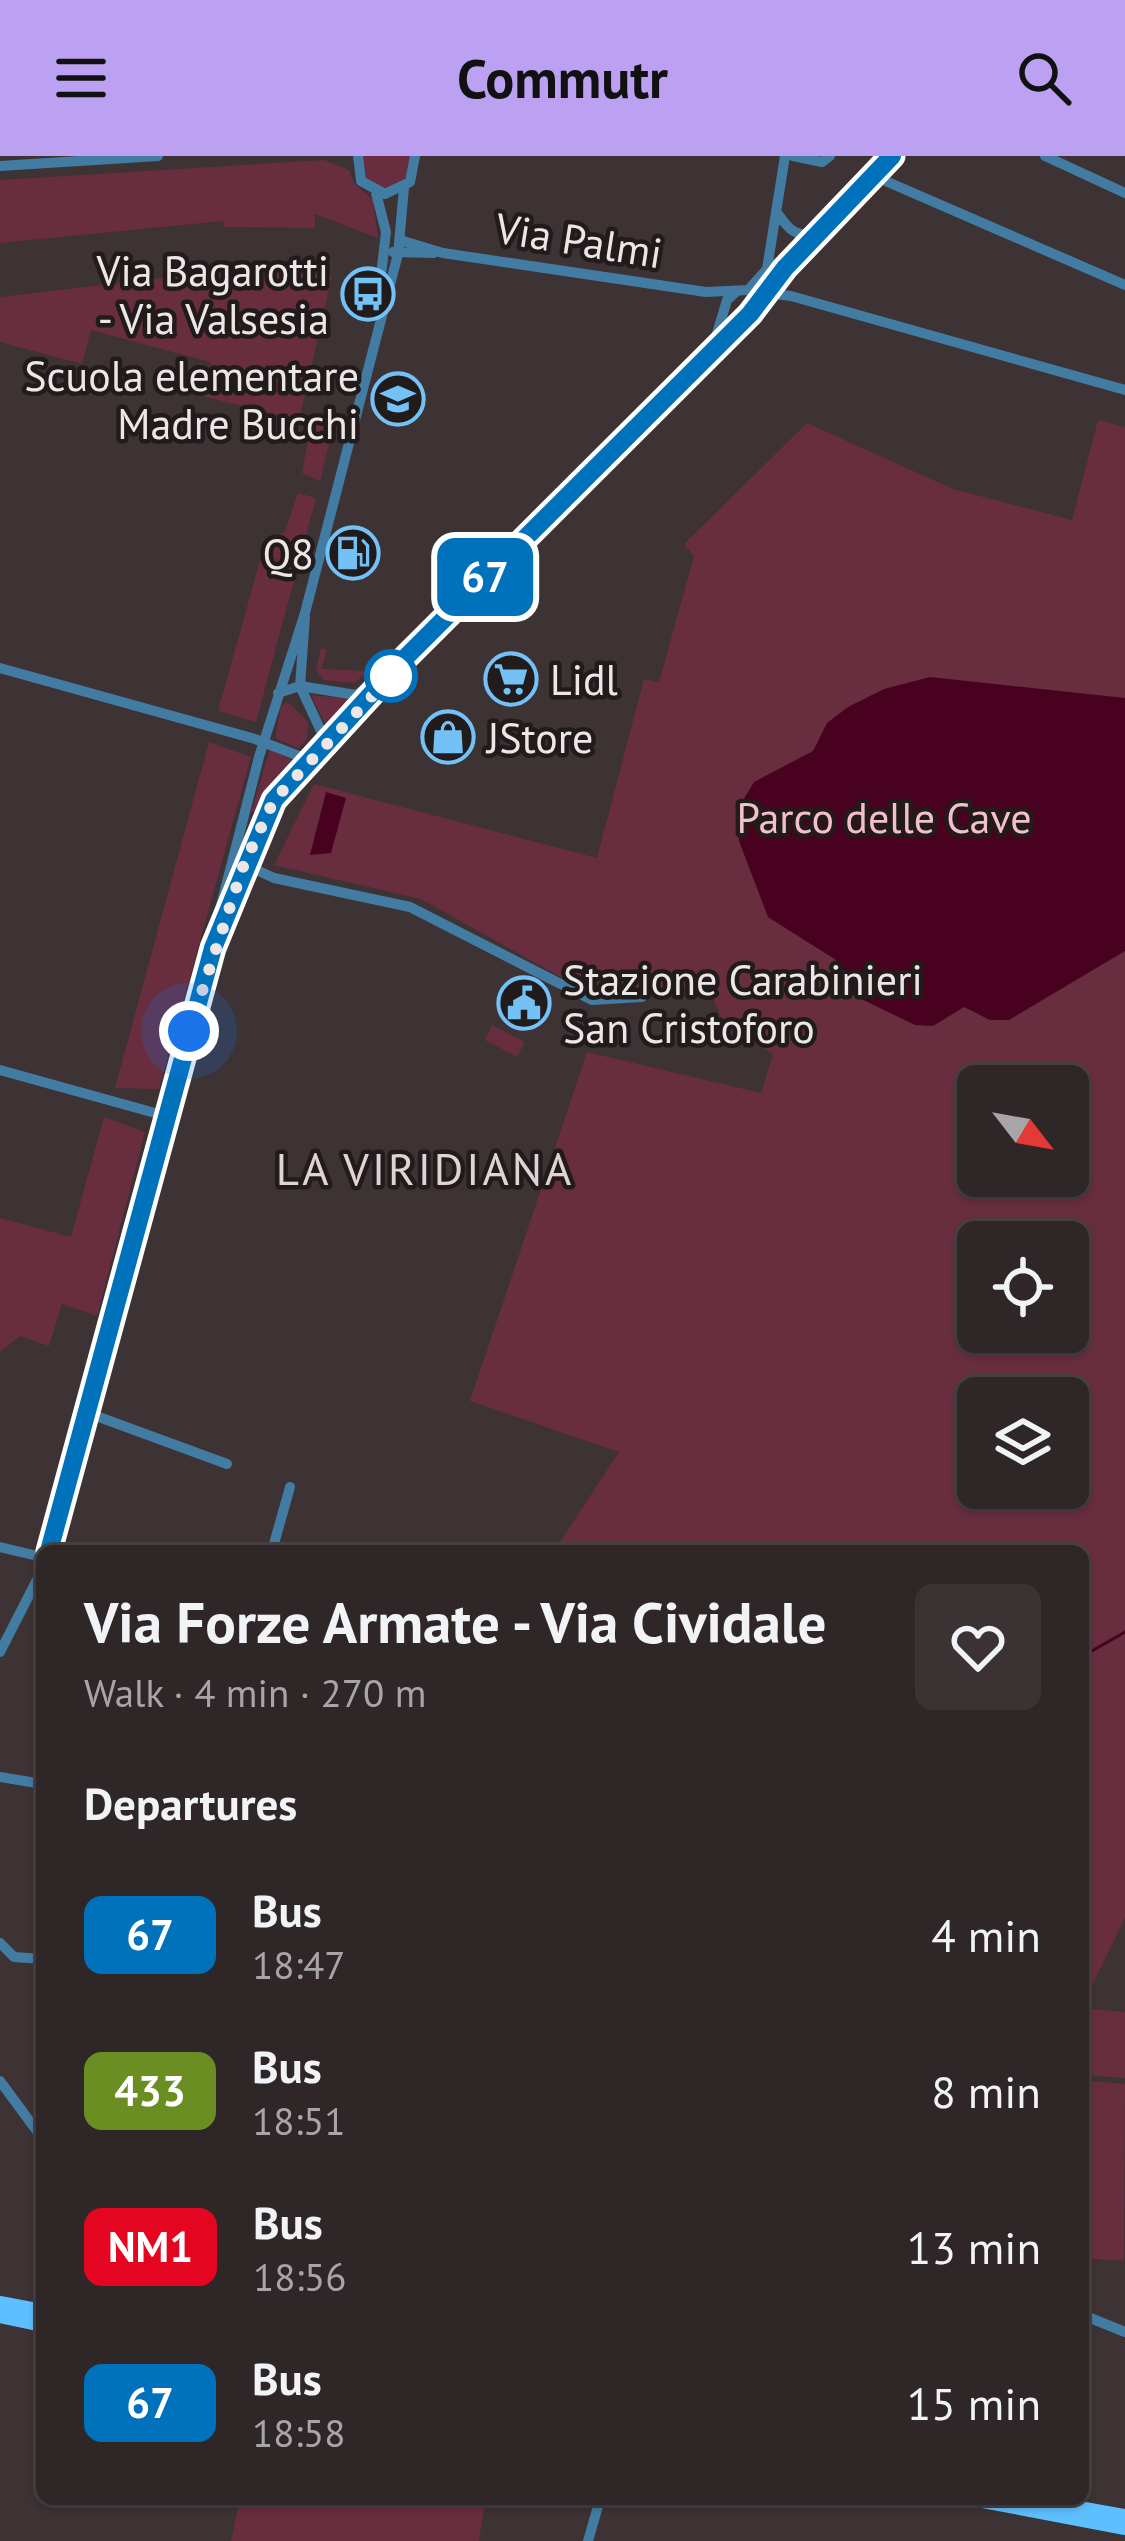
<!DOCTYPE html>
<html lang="en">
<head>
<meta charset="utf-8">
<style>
  :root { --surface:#2e2627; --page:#3a3233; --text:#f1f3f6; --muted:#a7a5a7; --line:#494344; --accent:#bca0f2 }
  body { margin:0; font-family:"PT Sans",sans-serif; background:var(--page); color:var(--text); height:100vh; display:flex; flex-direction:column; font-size:45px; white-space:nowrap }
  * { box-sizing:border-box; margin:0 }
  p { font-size:39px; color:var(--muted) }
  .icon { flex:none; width:66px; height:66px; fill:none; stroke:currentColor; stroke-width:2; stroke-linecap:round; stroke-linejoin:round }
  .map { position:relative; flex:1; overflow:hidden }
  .drawer { position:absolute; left:36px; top:1389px; width:1053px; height:960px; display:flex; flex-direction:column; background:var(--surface); border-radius:18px; box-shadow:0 3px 9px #0004,0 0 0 3px var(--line) }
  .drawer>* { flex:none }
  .badge { padding:0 24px; border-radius:18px; font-size:42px; line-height:78px }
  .needle { width:78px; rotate:121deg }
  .controls { position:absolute; left:957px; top:909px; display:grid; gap:24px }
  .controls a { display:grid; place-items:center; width:132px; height:132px; border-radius:18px; background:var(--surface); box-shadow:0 3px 9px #0004,0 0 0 3px var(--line); font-size:60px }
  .you { position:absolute; width:60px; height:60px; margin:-30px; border:9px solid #fff; border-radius:50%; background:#1a73e8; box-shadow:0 0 0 18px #1a73e833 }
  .map>.badge { position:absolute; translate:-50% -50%; box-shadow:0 0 0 6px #fff }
  h2 { padding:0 48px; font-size:45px; line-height:108px }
  .round { display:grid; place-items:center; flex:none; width:126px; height:126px; border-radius:18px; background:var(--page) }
  .head { display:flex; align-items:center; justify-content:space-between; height:204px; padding:0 48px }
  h1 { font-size:57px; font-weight:700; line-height:90px }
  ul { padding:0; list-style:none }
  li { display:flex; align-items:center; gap:36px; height:156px; padding:0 48px }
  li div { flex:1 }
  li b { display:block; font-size:45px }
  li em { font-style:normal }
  li .badge { min-width:132px; font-weight:700; text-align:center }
  header { display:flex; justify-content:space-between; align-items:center; height:156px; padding:0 48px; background:var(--accent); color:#111; font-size:54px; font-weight:700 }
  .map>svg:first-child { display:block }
</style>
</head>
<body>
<header><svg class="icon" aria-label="menu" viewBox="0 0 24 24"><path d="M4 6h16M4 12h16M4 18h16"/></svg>Commutr<svg class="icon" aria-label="search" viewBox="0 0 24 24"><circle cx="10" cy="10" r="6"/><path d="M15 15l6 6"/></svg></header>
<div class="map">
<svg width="1125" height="2385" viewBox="0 0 1125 2385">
  <rect width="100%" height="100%" fill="#3d3234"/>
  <path fill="#682e3f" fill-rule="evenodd" d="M362,0H410C414,19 403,27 387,34L366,25Z
    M324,4L349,14L354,27L373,44L378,82L315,58V72L224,71L223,65L0,87V24Z
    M230,114L332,120L300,260L334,268L320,325L302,317L309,278L294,263L202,240L210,206L91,174L82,208L0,186V141Z
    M1098,264L1125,271V1762L1083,1848V1395H554L619,1296L470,1245L587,896L761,937L773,898L723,865L705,826L653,840L648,831L606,840L584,834L421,743L274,709L314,628L597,702L644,523L659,526L694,400L684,388L807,267L953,333L1072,364ZM978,930H1068V1020H978ZM978,1086H1068V1176H978ZM978,1242H1068V1332H978Z
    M298,337L316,342L256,566L218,555L266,383L285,376Z
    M321,492L327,494L321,513L369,515L354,527L324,524L316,514Z
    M311,539L360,544L330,577Z
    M288,546L308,566L307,583L298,592L275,582L281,550Z
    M209,586L251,601L159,933L115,932Z
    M270,593L293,605L257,658L251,656Z
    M492,869L525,886L517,901L485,884Z
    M104,961L145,976L97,1160L62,1148L49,1190L20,1180L0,1196V1062L71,1081Z
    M1083,1852L1125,1856V1922L1083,1919Z
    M1083,1924L1125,1928L1124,2105L1083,2102Z
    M240,2343H482L485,2344L479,2385H231Z"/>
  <path fill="#480220" d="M930,521L1125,542V795L1009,864H990L964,851L933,870L915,869L851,838L842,829L836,804L768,761L739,685L736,656L754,626L813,595L827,567L848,551L884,533Z
    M326,636L346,642L331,697L310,699Z"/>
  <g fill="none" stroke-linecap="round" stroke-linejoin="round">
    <path stroke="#480220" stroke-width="3" d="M1083,1500L1125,1476"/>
    <path stroke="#437ca2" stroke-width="10" d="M358,0L361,25L385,38L410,26L415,0
      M793,0L822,6L830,0
      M1045,0L1125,37
      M0,10L158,0
      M874,20L1125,129
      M376,37L386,76L378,145
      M776,55C789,75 797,83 821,76
      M400,84L443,97L706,136L748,134L767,113L785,0
      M393,96L434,97
      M763,144L775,138L791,140L1125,234
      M715,184L727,144L737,135
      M305,461L300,530L327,588
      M0,512L255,583L309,604
      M278,537L300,530L356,539L398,509L750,158L785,112L892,0
      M244,708L274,722L410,751L592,844L642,841
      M217,765L259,601L305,457L398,98L404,32
      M0,914L166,960
      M88,1257L227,1308
      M0,1391L42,1401
      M49,1395L189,875L244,708L285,629L371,544L398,509
      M272,1395L290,1331
      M0,1496L42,1414
      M0,1621L42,1628
      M0,1787L14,1801L42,1803
      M0,1925L42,1982
      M1083,2159L1125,2176
      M588,2385L600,2343"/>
    <path stroke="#5ebffe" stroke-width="14" d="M0,2147L42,2155
      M0,2160L42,2169
      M972,2343L1125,2372
      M1029,2343L1125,2360"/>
  </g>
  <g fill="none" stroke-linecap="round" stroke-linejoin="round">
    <g stroke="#fff" stroke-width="27">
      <path id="line" d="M49,1395L213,792L274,644L398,509L750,158L785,112L892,0"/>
    </g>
    <use href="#line" stroke="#0072bc" stroke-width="18"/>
    <path stroke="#ede6e7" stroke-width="12" stroke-dasharray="0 21.6" d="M189,875L244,708L274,644L391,520"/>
  </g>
  <defs>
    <g id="bus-ring" transform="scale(2.7)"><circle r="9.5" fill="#211b1c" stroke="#73c1f5" stroke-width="1.5"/><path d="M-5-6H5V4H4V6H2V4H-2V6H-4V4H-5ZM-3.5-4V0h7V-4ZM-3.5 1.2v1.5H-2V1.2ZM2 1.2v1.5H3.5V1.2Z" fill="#73c1f5"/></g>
    <g id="school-ring" transform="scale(2.7)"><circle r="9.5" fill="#211b1c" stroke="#73c1f5" stroke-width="1.5"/><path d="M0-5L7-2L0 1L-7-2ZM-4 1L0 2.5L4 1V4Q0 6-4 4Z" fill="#73c1f5"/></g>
    <g id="fuel-ring" transform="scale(2.7)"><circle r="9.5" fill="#211b1c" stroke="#73c1f5" stroke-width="1.5"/><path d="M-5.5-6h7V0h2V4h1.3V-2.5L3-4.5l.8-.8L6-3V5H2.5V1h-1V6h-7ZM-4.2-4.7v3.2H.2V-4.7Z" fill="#73c1f5"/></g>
    <g id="supermarket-ring" transform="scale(2.7)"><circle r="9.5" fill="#211b1c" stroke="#73c1f5" stroke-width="1.5"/><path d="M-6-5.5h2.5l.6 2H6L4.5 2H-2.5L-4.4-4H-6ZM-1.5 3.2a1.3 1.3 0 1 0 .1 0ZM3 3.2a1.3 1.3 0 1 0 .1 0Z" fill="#73c1f5"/></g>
    <g id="shop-ring" transform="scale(2.7)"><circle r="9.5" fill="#211b1c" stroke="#73c1f5" stroke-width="1.5"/><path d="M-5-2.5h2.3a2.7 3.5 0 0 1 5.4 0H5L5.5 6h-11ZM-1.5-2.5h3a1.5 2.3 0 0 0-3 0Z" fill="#73c1f5"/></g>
    <g id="civic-ring" transform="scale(2.7)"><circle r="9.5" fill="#211b1c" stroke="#73c1f5" stroke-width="1.5"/><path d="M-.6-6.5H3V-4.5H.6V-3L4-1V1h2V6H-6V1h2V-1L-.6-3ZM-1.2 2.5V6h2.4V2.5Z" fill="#73c1f5"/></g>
  </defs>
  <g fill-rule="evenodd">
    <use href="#bus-ring" x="368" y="138"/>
    <use href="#school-ring" x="398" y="243"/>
    <use href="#fuel-ring" x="353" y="397"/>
    <use href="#supermarket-ring" x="511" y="523"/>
    <use href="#shop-ring" x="448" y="581"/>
    <use href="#civic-ring" x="524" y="847"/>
  </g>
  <circle fill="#fff" stroke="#0072bc" stroke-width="6" cx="391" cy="520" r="24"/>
  <g text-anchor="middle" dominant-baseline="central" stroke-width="9" stroke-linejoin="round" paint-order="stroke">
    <g font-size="42" fill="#ede6e7" stroke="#211b1c">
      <text transform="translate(579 84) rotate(9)">Via Palmi</text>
    </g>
    <g font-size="42" fill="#ede6e7" stroke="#211b1c" text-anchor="end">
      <text x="329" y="114">Via Bagarotti<tspan x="329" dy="48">- Via Valsesia</tspan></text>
      <text x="359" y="219">Scuola elementare<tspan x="359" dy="48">Madre Bucchi</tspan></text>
      <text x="314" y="397">Q8</text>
      <text x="550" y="523" text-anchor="start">Lidl</text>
      <text x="487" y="581" text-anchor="start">JStore</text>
      <text x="563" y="823" text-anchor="start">Stazione Carabinieri<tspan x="563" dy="48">San Cristoforo</tspan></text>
    </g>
    <g font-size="42" fill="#f4becb" stroke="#211b1c">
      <text x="884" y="661">Parco delle Cave</text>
    </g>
    <g font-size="45" letter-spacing="3" fill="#e1d2d5" stroke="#211b1c">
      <text x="425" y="1012">LA VIRIDIANA</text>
    </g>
  </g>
</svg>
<div class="controls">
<a><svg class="needle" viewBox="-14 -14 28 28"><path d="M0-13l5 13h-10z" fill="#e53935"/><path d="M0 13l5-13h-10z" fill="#a7a5a7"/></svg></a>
<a><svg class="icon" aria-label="locate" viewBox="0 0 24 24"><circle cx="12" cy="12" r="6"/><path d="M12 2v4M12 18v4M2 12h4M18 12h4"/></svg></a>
<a><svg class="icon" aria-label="layers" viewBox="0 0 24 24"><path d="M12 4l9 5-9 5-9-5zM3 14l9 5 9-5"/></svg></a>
</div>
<div class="you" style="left:189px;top:875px"></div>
<b class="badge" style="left:485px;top:421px;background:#0072bc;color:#fff">67</b>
<section class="drawer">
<div class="head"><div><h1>Via Forze Armate - Via Cividale</h1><p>Walk · 4 min · 270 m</p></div><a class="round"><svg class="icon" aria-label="heart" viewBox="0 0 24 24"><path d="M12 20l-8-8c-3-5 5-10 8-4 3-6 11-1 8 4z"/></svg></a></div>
<h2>Departures</h2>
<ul>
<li><span class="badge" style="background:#0072bc;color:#fff">67</span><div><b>Bus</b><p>18:47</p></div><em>4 min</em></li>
<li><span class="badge" style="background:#6b8e23;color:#fff">433</span><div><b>Bus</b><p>18:51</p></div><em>8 min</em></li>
<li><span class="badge" style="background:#e40520;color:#fff">NM1</span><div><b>Bus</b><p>18:56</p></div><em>13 min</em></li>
<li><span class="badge" style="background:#0072bc;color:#fff">67</span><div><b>Bus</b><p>18:58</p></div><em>15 min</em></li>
</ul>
</section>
</div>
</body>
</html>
